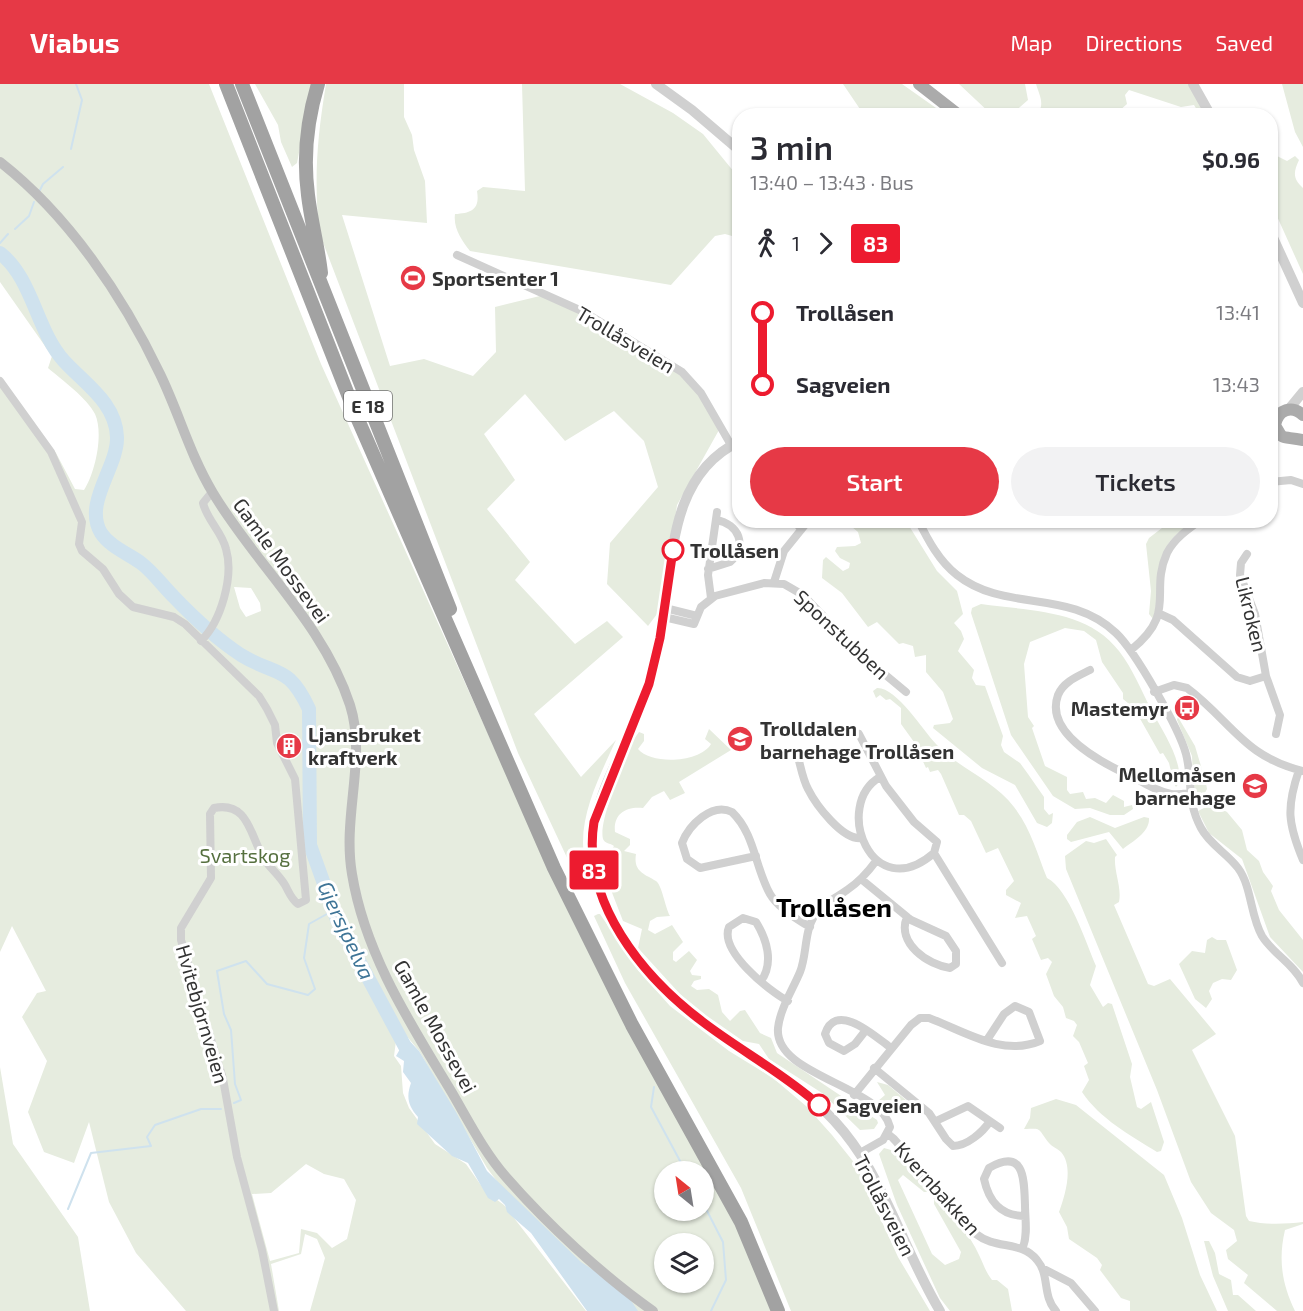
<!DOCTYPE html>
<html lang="en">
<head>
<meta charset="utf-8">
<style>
  :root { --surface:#fff; --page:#f2f2f3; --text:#2b2b33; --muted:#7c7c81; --accent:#e63946 }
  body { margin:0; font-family:"Exo 2",sans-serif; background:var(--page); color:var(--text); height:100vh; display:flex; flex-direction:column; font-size:22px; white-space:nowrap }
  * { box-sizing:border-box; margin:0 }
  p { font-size:20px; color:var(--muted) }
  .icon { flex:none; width:33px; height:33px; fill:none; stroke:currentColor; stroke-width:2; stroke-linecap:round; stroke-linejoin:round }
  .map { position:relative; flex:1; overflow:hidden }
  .drawer { position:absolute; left:732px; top:24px; width:546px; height:420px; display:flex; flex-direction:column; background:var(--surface); border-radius:24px; box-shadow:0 2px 4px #0004 }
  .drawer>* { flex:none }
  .badge { padding:0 12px; border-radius:4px; font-size:21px; line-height:39px }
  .needle { width:39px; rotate:330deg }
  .tools { position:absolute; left:654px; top:1077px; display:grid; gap:12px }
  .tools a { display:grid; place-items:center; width:60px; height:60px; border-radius:50%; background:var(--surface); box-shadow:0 2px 4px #0004; font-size:30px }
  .map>.badge { position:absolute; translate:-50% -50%; box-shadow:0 0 0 3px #fff }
  .legs { display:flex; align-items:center; gap:9px; height:66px; padding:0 18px; font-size:20px }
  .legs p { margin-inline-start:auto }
  .headline { display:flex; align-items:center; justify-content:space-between; height:102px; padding:0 18px }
  h1 { font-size:33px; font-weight:600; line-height:45px }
  .action { display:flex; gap:12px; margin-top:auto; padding:12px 18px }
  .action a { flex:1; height:69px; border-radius:36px; background:var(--accent); color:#fff; font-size:24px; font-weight:600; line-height:69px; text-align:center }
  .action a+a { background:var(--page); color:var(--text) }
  ul { padding:0 18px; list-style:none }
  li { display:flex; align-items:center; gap:21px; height:72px; font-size:22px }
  li i { display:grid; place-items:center; width:9px; height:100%; margin:0 8px; background:currentColor }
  li i::after { content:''; width:15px; height:15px; margin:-8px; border:4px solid; border-radius:50%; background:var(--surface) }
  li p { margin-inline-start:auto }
  li:first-child i { background:linear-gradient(#0000 50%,currentColor 0) }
  li:last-child i { background:linear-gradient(currentColor 50%,#0000 0) }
  header { display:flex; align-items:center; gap:36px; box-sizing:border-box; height:84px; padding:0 30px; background:var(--accent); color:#fff }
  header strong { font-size:28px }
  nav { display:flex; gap:33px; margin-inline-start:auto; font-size:21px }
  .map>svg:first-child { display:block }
</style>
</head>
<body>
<header>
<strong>Viabus</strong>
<nav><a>Map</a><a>Directions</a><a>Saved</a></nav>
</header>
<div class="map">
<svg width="1303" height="1227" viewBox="0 0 1303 1227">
  <rect width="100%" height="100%" fill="#fff"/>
  <path fill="#e6ecdf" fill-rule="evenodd" d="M0,0H209L321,280L503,683L725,1113L773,1227H626L502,1104L487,1084L419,967L405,950L396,957L394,972L401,982L403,1009L409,1024L435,1060L466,1080L485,1107L504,1121L586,1227H310L325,1174L317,1155L305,1150L301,1170L271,1180L279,1227H186L136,1169L109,1118L89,1038L74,1079L44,1068L28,1028L47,977L22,933L37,909L46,907L12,842L0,868V294L56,369L75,405L84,406C95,389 104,350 95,330C88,315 61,295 48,284L52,272L0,198ZM234,503L251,504L260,519L261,527L246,533L240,524ZM306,1080L324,1090L344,1095L356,1116L347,1155L332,1164L317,1149L301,1145L299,1169L270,1177L252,1110L271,1109ZM664,1088H704V1126H664ZM664,1160H704V1198H664Z
    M255,0H312L297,79L292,83L281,58L278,41Z
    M326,0H404V33L412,51L414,66L425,97L427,139L342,131L390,282L424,275L473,292L496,268L495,223L540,212L592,231L651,267L696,302L719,346L677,421L663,522L648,542L607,500L610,459L658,403L644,357L614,327L565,357L525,310L484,350L515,396L487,425L530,478L515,496L575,560L607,537L623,553L534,630L581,693L616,656C602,687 583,723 583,758C583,770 585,783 585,795L582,797L577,795L518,669L319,148C314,92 317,55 326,0Z
    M522,0H620L673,29L703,50L739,94V154L725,150L715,152L671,201L470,167C462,157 453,144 455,130C472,129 480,125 477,107L483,103L525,107Z
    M843,0H902L946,31H864Z
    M959,0H1025L1028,16L1011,31H992Z
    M1036,0H1188L1206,31H1200L1194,21L1181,23L1129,6L1125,11L1127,20L1119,27L1120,31H1037C1045,20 1040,13 1036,0Z
    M1282,0H1303V63L1295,48Z
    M1271,69L1287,77L1295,72L1299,76C1293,89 1293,95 1303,104V190L1271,119Z
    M854,437H906L937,487L957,507L963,530L954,539L961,547L964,555L958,567L974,586L972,594L976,601L985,602L1003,652L1001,661L1004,668L1020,679L1028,690L1044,713V725L1049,731L1053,729L1052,739L1047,743L1037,739L1015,701L982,684L933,644L934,641L950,639L953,635L943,608L926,588V571L915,573L913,562L903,559L899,560L877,538L868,543L842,509L822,494L823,476L826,473L843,487L849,484L850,479L840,474L835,467L837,463L855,462L861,459L858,448L852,443Z
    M1171,437H1195C1185,444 1173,451 1167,462C1156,479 1161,514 1153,535L1149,530L1151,507L1146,460L1149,454Z
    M981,520C1029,527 1087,525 1119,567C1133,585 1142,608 1152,627C1164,650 1180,672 1180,698L1176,703L1174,700L1169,679L1163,669L1160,670L1134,624L1123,615V609L1102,578L1096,556L1084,547L1065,544L1030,558L1024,580L1028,633L1034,642L1032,644L1045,682L1067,693V706L1070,710L1083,708L1086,715L1095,714L1106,719L1113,711L1124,717V723L1132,721L1133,725L1124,731H1110L1090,724L1075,725L1053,712L1011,651L971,529L972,524Z
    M877,604C896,603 923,646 936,660C959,685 994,696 1014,723C1031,745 1037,769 1047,794C1069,805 1086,859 1096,882L1090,901L1103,923L1108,919L1112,920L1132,980L1130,993L1137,1023L1141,1025L1151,1018L1164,1058L1161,1067L1157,1068C1130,1051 1100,1035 1082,1008L1089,996L1084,982L1088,979L1079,958L1073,952L1077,941L1074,937L1066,934L1063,923L1054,912L1046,890L1052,878L1048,874L1041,876L1032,855L1036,852L1027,832L1015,834L1021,819L1006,811V806L1014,797L998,764L986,769L971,737L964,731H959L941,690L938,686L930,688L928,683L926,684L914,658L901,640V624L890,615L886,616L880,611L876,614L873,607Z
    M1178,633L1195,662L1206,699L1207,705L1201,716L1194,713L1192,672L1177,636Z
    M709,645L731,666L679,698L685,709L670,716L664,707L652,713L643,724C626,722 613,730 615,748L630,755V761L624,767L636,770C633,788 645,790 656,797C662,801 665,823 670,832L657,833L650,837L648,846L655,850L672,841L683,858L673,868V876L676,878L689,867L697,876L690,887L692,891L701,892V895L694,897L691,902L697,906L709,905L718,911L722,928L730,937L740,927L745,926L760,949L771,954L777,969L877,1036L878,1039L874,1045L860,1046L822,1009L769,975L759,960L743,957L707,932L680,910L638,864L642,845L623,837L611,806L613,800L603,779L614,762C610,759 605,760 603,755C598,736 626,674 634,655L639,648L644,650V657L638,665C651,681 700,679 711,660L705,655Z
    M1212,720L1227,728L1242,746L1247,766L1259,777L1263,788L1273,802L1271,807L1279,826L1303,856V888L1270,853L1242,775L1209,749L1198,727Z
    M1090,733L1115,744L1144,733L1149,734C1150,748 1133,757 1123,765L1109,748L1071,758L1067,755V751L1077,738Z
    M1106,755L1117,771L1115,773C1114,789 1122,803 1119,818L1114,821L1148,900L1154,902L1170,895L1216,950L1192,966L1235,1052L1246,1132L1249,1137C1266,1141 1286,1140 1303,1138V1140L1285,1146C1278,1176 1282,1200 1295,1227H1277L1244,1199L1248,1191L1228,1175L1226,1166L1237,1157L1234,1146L1211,1129L1191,1098L1157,1006L1066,785L1065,772L1086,757L1094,759Z
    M598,830H600L638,886L670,922L729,967L773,994L806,1022L832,1051L856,1081L898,1173L930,1227H791L741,1104L625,899L594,832Z
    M1212,853L1217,856H1226L1237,886L1231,896L1222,895L1213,899L1209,907L1212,915L1206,924L1195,915L1179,880L1192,867L1205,869L1207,856Z
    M0,983L13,1060L78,1153L90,1227H0Z
    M877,998L888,1001L912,1021L896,1032L890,1024L878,1017L885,1011Z
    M1056,1015L1076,1021L1164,1091L1182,1134L1200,1191L1217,1227H1130V1217L1121,1214L1100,1186L1102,1181L1097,1174L1069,1155L1067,1143L1059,1128C1065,1111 1074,1083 1061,1068C1057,1064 1052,1063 1049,1059C1037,1044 1043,1044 1024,1045L1030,1034L1031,1024Z
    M884,1064L891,1066L929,1105L930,1108H924L903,1091L898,1096L932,1170L945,1181L959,1175L961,1168L934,1120V1115L937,1116C952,1132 970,1150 979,1171C984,1181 985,1187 992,1196H997L1008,1205L1012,1227H950L940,1214L897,1121L879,1070Z
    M1204,1157H1209L1215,1169L1219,1190L1231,1196L1233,1211H1238L1256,1227H1228L1213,1192Z"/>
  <path fill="#cfe2ee" d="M405,952L419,967L456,1028L487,1087L581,1178L624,1206L638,1227H587L531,1149L507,1128L505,1121L499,1115L495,1118L488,1114L468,1079L452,1072L417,1040L418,1033C408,1022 406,1013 411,999L403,988L404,977L396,972L400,965V953Z"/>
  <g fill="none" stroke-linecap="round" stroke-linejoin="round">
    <path stroke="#cfe2ee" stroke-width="2" d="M71,65L82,16L76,0
      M40,106L43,100L63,83
      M15,145L29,132L34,118
      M0,159L8,150
      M654,1003L651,1023L686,1088
      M234,1019L241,1016L235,1000L231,946L224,930L217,887L246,877L267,900L308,911L315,905L304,874L309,840L334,826
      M704,1121L723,1158L726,1196L711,1227
      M68,1125L91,1069L151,1062L147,1053L155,1041L201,1025H221"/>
    <path stroke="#cfe2ee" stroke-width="14" d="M0,169C33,195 36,246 64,277C85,300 116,319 117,353C118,383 83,419 101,449C110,463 129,470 141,479C153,488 162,501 173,512C194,534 215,554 241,571C277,593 288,580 309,625L310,761L337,836L409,970"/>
    <path stroke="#d0d0d0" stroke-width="8" d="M457,171L584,228L682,288L701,309L731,361
      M0,297L51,368L82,438L79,460L82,467L103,485L119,510L133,523L174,533L185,540L259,612L267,625L275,641L277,659L295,695L306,816L298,820C291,815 289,808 285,801C279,791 270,784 264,775C250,752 249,717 214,724L210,730L211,794L181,844V856L223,995L237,1073L262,1166L274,1227
      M1270,398L1291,396L1303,400
      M795,436L801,446
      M918,436C928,456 939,477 957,491C1005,529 1069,504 1116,549C1135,567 1179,644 1186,670C1193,697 1186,716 1201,744C1210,761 1227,769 1238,784C1252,803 1250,831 1262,852C1273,870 1293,879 1303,899
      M1247,470L1241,479L1240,491L1255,530L1266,592L1280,631L1276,650
      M708,485L730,478C748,462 739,440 716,436
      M774,498L784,467L809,436
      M711,514L708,491L717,428
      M665,524L697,532
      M1160,530L1173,536L1237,593L1250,597L1266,592
      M664,533L694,540L701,523L715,512L764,499L784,500L803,511L858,568L906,608
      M201,557C221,537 234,493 226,465C222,448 207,436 203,419L212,408
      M1131,566C1178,528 1149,509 1167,469C1174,455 1188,445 1201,436
      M1090,586C1078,592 1063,598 1058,611C1043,652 1110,683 1137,695C1147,701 1159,708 1171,710C1177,711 1183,710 1189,709
      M1154,608L1174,601L1187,604C1231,637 1244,673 1303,687
      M859,650L886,702L914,738L937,758L934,769C872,823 832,721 880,693
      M798,673C801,684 803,696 808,705C816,721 843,757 862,754
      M1299,686C1286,724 1288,740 1303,776
      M934,769L1002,879
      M756,772L700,784L687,775L682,759C689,741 712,718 732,728C755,750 755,784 770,810C778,824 796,835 810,843
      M861,795L911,836L946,852L956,867V880L950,884C928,881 896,859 907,833
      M761,897C774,879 767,856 756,838L743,834L729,843C719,867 769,907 788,917
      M866,946L855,960L844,967L829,959L825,950C836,916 876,953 891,964
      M874,984L929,1029L946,1055L953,1062C967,1062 983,1048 990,1037
      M854,1011L911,941L920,934H929C964,947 1002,973 1040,957L1029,928L1015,922L1004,930L987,956
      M936,1037L968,1022L1000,1044
      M888,1050C900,1058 905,1072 913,1083C931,1106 953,1132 976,1150C996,1166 1021,1156 1037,1176C1050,1191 1042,1212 1056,1227
      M860,1069L883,1056L890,1043C880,1001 774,992 778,944C780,925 793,905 800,888C807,871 804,847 815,831C823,819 836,814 847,806C859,798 868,788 876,777
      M1023,1163C1028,1150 1025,1134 1025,1121C1024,1096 1025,1063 989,1084L984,1095C989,1118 1001,1132 1025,1132
      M1042,1184L1071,1199L1095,1227"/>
    <path stroke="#d0d0d0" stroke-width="10" d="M656,0L692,26L740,67
      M1193,0L1211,32
      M1270,147L1303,219
      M1289,325L1303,308
      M740,357C669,391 673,474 663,541C658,571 650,602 638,631C620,673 592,717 592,764C592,791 601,815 614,838C637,879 670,915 708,942C755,976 807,1002 844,1048C887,1101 905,1169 940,1227"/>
    <path stroke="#bdbdbd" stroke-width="10" d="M0,78C68,131 123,212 160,290C179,329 190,371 213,409C256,481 323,539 350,621C367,674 342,732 352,790C365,870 410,939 451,1007C468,1036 484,1068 506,1093C546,1139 603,1192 653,1227"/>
    <path stroke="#ababab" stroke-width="12" d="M919,0L960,32
      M1270,334C1287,358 1274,351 1303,356
      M1275,341C1278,325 1292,321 1303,331"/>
    <path stroke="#a2a2a2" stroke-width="14" d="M226,0L356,331L554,784L632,941L741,1138L778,1227
      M242,0L450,525
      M318,0C307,36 303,73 308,111C311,137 318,162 321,189"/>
  </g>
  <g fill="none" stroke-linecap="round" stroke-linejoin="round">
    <g stroke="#fff" stroke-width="14">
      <path id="line-1" d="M673,466L660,554L649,600L594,738C581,818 643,893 703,938C741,967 783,989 819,1021"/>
    </g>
    <use href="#line-1" stroke="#ed1b2f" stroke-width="9"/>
  </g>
  <defs>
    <g id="stadium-disc" transform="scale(1.35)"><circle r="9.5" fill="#e63946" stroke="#fff"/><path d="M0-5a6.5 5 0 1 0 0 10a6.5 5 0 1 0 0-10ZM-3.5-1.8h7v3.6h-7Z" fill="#fff"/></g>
    <g id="bus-disc" transform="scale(1.35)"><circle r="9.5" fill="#e63946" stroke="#fff"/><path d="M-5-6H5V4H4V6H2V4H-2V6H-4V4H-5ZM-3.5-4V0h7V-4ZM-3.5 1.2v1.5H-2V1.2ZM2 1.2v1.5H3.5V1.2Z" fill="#fff"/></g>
    <g id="school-disc" transform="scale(1.35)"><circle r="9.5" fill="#e63946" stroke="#fff"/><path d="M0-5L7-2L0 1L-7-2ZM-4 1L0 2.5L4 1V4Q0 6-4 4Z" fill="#fff"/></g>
    <g id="building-disc" transform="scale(1.35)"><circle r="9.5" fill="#e63946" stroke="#fff"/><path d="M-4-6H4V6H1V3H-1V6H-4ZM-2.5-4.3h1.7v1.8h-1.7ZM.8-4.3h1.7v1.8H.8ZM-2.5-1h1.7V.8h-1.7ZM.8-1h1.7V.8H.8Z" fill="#fff"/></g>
  </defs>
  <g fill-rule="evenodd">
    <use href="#stadium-disc" x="413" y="194"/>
    <use href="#bus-disc" x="1187" y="624"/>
    <use href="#school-disc" x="740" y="655"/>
    <use href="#building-disc" x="289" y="662"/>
    <use href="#school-disc" x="1255" y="702"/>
  </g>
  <g fill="#fff" stroke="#ed1b2f" stroke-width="3">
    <circle cx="673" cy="466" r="10"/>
    <circle cx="819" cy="1021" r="10"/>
  </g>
  <g text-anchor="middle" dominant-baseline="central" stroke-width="6" stroke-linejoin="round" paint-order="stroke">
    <rect fill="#fff" stroke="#707070" stroke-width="1.5" x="344" y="307" width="48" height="30" rx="4.5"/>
    <g font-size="18" font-weight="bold" fill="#333">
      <text x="368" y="322">E 18</text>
    </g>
    <g font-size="20" font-weight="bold" fill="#333" stroke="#fff" text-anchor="start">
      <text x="432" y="194">Sportsenter 1</text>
      <text x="1168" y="624" text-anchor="end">Mastemyr</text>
      <text x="760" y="644">Trolldalen<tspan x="760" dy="23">barnehage Trollåsen</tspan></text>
      <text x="308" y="650">Ljansbruket<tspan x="308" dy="23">kraftverk</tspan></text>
      <text x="1236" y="690" text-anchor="end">Mellomåsen<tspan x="1236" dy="23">barnehage</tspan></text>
    </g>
    <g font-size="20" fill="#333" stroke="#fff">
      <text transform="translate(626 255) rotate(31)">Trollåsveien</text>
      <text transform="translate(282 476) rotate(54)">Gamle Mossevei</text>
      <text transform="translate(1252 530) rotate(76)">Likroken</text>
      <text transform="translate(842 550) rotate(43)">Sponstubben</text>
      <text transform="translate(203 930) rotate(74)">Hvitebjørnveien</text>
      <text transform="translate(436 942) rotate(61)">Gamle Mossevei</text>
      <text transform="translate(938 1104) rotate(48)">Kvernbakken</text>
      <text transform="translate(885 1121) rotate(63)">Trollåsveien</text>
    </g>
    <g font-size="20" font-weight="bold" fill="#333" stroke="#fff" text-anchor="start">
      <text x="690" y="466">Trollåsen</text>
      <text x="836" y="1021">Sagveien</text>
    </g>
    <g font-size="20" fill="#56703f" stroke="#fff">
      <text x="245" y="771">Svartskog</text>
    </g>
    <g font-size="21" font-style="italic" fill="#3f7597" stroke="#fff">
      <text transform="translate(347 846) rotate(65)">Gjersjøelva</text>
    </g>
    <g font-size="26" font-weight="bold" fill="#000" stroke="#fff">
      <text x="834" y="822">Trollåsen</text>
    </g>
  </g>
</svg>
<div class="tools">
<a><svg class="needle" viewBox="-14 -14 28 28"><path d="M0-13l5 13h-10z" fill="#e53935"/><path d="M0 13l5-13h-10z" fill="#7c7c81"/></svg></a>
<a><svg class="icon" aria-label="layers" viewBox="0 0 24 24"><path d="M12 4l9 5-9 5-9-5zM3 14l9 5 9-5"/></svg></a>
</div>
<b class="badge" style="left:594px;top:786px;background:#ed1b2f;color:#fff">83</b>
<section class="drawer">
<div class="headline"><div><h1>3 min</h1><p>13:40 – 13:43 · Bus</p></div><b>$0.96</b></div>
<div class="legs"><svg class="icon" aria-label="walk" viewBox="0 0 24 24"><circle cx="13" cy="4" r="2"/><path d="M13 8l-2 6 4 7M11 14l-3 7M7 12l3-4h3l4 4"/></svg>1<svg class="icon" aria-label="forward" viewBox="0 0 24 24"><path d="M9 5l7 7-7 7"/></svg><b class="badge" style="background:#ed1b2f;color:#fff">83</b></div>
<ul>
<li><i style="color:#ed1b2f"></i><b>Trollåsen</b><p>13:41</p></li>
<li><i style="color:#ed1b2f"></i><b>Sagveien</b><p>13:43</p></li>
</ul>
<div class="action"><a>Start</a><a>Tickets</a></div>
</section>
</div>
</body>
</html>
